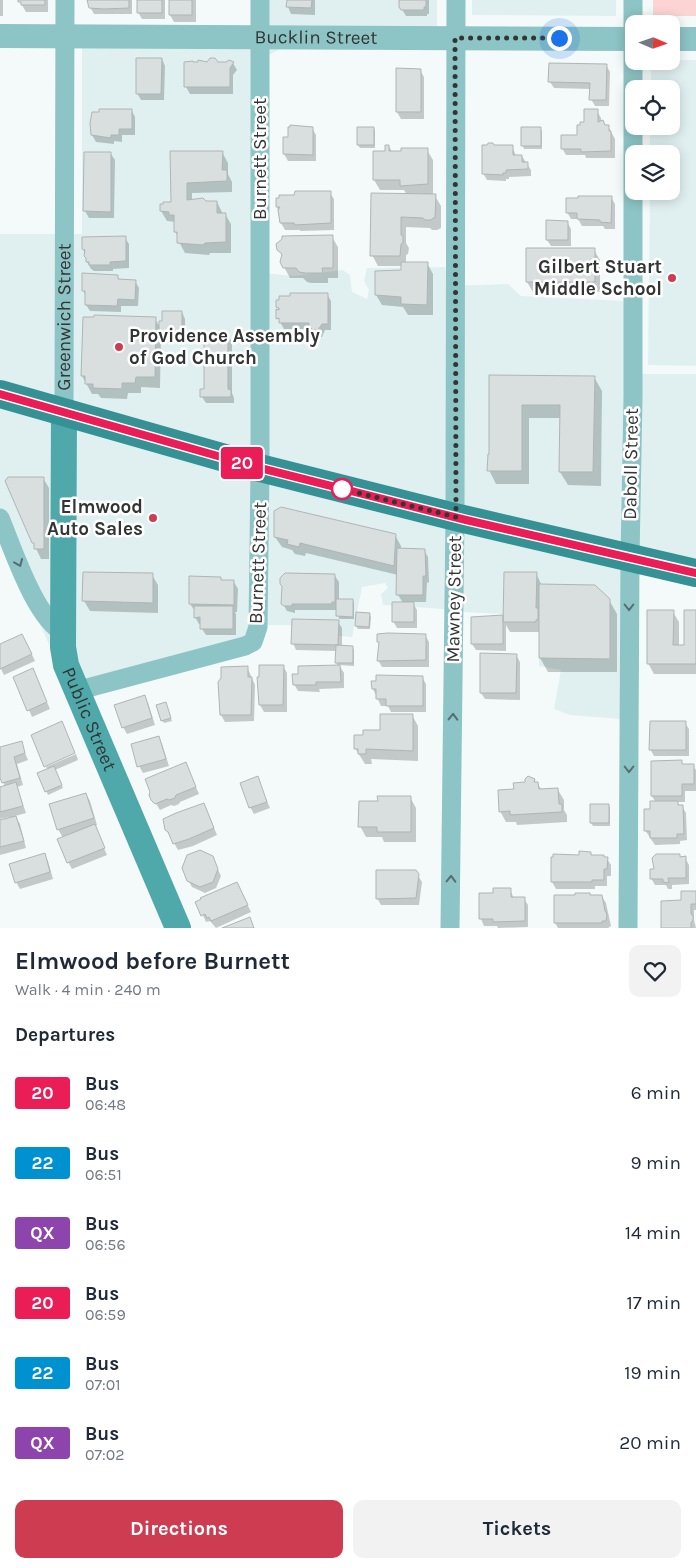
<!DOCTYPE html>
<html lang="en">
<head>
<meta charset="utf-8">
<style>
  :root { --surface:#fff; --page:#f2f2f3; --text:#1f2937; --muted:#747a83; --accent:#cd3c50 }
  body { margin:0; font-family:Karla,sans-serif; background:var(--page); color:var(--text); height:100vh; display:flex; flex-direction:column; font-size:19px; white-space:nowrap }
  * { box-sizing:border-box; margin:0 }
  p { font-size:16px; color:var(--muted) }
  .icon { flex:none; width:28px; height:28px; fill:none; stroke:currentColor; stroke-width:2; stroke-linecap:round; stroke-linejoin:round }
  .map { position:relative; height:928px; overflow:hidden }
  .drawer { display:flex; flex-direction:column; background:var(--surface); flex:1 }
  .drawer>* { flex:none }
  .badge { padding:0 10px; border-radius:4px; font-size:18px; line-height:32px }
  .needle { width:32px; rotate:92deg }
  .controls { position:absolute; left:625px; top:15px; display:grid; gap:10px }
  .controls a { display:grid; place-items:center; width:55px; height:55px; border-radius:10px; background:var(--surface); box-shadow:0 2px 12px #0003; font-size:25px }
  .you { position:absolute; width:25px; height:25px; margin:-12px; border:4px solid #fff; border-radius:50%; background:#1a73e8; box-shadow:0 0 0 8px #1a73e833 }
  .map>.badge { position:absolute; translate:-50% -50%; box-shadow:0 0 0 2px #fff }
  h2 { padding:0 15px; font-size:19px; line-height:45px }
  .round { display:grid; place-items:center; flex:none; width:52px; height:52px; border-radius:10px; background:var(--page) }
  .headline { display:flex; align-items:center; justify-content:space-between; height:85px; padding:0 15px }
  h1 { font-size:24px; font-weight:700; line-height:38px }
  .button { display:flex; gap:10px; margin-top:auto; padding:10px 15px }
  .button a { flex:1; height:58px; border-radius:10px; background:var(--accent); color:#fff; font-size:20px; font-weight:700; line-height:58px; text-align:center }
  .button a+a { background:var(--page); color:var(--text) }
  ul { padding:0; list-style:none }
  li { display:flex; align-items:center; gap:15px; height:70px; padding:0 15px }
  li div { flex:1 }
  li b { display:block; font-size:19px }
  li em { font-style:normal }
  li .badge { min-width:55px; font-weight:700; text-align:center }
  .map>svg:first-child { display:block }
</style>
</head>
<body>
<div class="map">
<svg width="696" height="928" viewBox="0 0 696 928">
  <rect width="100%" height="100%" fill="#f4fafa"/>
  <path fill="#e0f0f0" d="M266,0H437V40L301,38L254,63V272L294,276L343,270L350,275L352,292L367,299L369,290L364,281L367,268L445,267L449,286L508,284L521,296L625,301V374H696V577L628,560L620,719L570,715L554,709L561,670L539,666V616L448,611L443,609L383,605L381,594L388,588L385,583L362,587L352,637L318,634L310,625H253L243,643L73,698L0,534V234H82V45L254,46Z
    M472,0H616V16L472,15Z
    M671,60H696V366L648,365L650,191H671V154H650V126H671V89H651V61Z"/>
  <path fill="#fdd4d4" d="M653,0H696V16H653Z"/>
  <path fill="#0003" d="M0,0H3V16H0Z
    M19,0H48V12H26Z
    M89,0H132V14H94L90,7Z
    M138,0H165V19H142L138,12Z
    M170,0H196V22H174L170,15Z
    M288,0H315V15L291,14L288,7Z
    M400,0H429V14H427V16H406L400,6Z
    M162,59L165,66L164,100H141L137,93Z
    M185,63H233L237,70L233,75V94H190L186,87Z
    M606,65L610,72L609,106H595L591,99V89L554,88L550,82Z
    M420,70L424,77V119H401L397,112Z
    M132,111L135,117V135H122V142L114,141V144L96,142L92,135Z
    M597,111L601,118V122L605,126H608L615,139V158H586L585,155H566L562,148L578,136L586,123Z
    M312,128L316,135V161H288L284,154V138H289Z
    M374,128L375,131V148H360L358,145Z
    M523,128H540L542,131V149H524L523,146Z
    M389,146L392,152L427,150L433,160V196H435L441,206V228L437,230H432L430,228L406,227V243L409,248L408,254L406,255V263H427L433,274V315H408L403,307L382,305L376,295L402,271V266H378L372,255L407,195L404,190H380L374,180Z
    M494,146H512L516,156H522L527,164L531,170V176L509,177V179H506V181L487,180L483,173Z
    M172,152H222L228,163V174L232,182V192L192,193V201L217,202L223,214H225L231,224V253H210L209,255L185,253L179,242V237L175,232L176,222L167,221L161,211L172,204Z
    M111,154L115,160L114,218H89L85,211Z
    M330,193L334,199V230L300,231V230H285L281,223L277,207Z
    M611,197L615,204V229H605L603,226H582L578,219H571L567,212Z
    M567,222L571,229V246H551L547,240Z
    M332,237L338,247V278H328V283H311L307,282L303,278H290L284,267L283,257L278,249Z
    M125,238L129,244V268L113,269V271H94L91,269L87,262L83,249Z
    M594,250L600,260V292H533L527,282Z
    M117,276L120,281H135L139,288L138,306H121V312L90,311L86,305V297L83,290Z
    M327,294L331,301V330H325L322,337H317L312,329H284L278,318L280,311L277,307Z
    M182,312L185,319V341H164L161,336L160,388L141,387V393H128L127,399L101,398L98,394H92L82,376L155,319L160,327Z
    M228,335L232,342V393L234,398V403H206L202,397Z
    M490,376L594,377L602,391L601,486L568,485L560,472L561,418H529V484H496L489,470L491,455Z
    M43,478L49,488V559H41L33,542Z
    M395,535L401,546V549L424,550L428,557L429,583L427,582L426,602H412L417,610V628H397L393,621L403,603L398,595V575L306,553L305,556L295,554L292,550L282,547L275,537Z
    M536,573L542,586L609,600L617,614V672H548L540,658V632H510L506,625V651L476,650L472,644L502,617L504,621Z
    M152,575L158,585V613L90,611L84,601Z
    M335,576L339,582V600H353L354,603V619H339L337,610H295V613L287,611L283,604L284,586Z
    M220,578L222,581L234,582L238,589L237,612H235L236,614V635H206L202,629V624H199L195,617V611L190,604Z
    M673,612L679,622V647H685L696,612V674H654L648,663Z
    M369,614L371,617L370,629H358L356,626Z
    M338,622L342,628V647H352L354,650V666L339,665L344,673V688L319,689L320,692L298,691L294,684L338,666L336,662L337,651L296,650L293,643Z
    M378,635H425L429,642V667H382L378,660L380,644Z
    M26,642L35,661L4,675L0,667V645Z
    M516,655L520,662V700L485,699L481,693Z
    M283,666L287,673V712H264L260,705Z
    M247,667L255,685L254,721L225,722L221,715L222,668Z
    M36,677L50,709L32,717L29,710Z
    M422,677L426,684V712H391L388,706H381L373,689Z
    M144,697L148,703L155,725L127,734L123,727Z
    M166,704L172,721L164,723L162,720Z
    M412,715L418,726V761L371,759L372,764H365L355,748L364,736L381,731Z
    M685,723L689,729V756H654L650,749Z
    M158,738L162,744L169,766L143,773L139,766Z
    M21,743L28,760L17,764L23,785L17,787L26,813L15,816L20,824L26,848L0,855V822L11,819L10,817L0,819V788L5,787L0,773V748Z
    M76,754L78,760L55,770L63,788L48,795L39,774L48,770L46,767Z
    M681,762L684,766H693L696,770V791H685V802H677L679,806H682L686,813L687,840L680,841V844L655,845L645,830L651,810L656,803L652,796Z
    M189,771L199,794L180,802L179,804L174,806L171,805L160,810L153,799Z
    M257,778L270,808L254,814L250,807Z
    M534,780L542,790H558L564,800V810L567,815V822L517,825L516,822H506L500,811L515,790Z
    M86,794L90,801L97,825L94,826L107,855L72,869L68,862L63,838L58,829Z
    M410,797L416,808V842H384L382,837H366L360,826Z
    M591,805H609L610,808V826H593L591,823Z
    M207,811L217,835L193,846L178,850L166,829Z
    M590,853L592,856L607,859L611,865V876H607V886H595V889H556L552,882L580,856Z
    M44,854L48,861L53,879L20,889L16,882Z
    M679,856L681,858H685L689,865V884L672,885V889H668L666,885H655L651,878L655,870Z
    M212,857L221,876L216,888L205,893L192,887L188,880Z
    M415,871L422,882L419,905H381L377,898Z
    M237,883L251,912L216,928L210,921L206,922L197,902Z
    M510,889L514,899H524L528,905V927L498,928L497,926H484L481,919L495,894Z
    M590,894L591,896L602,897L606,903L611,926L608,928H558L555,923L576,896Z
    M696,894V910H694V920L696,928H662V903L682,902Z"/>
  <path fill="#d9dfdf" stroke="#afb5b5" d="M18,0H45V5H21V2H18Z
    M87,0H129V8L104,9L89,8Z
    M137,0H162V13H137Z
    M169,0H192V15H169Z
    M287,0H312L311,8L286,7Z
    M399,0H426V7H424V10H401L399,7Z
    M136,58H162L161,94H136Z
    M210,58H215L218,62H226L229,60L234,62L230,68V87H184V62L193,61V62H198V60L207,62Z
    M549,63L607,64L606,100H589L590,83L548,82Z
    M396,68L421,69V112H396Z
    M99,109H132V129H119V135H111V138L91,135L90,123L92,112H99Z
    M584,109H598V122L603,120L605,125H609V131H611V151L581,152V149H561V135H577V125H580V122H584Z
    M290,125L313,127V155L283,154V137H288V127H290Z
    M357,127H374V145H357Z
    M521,127H541V146H521Z
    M488,143H493L494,145H513V155H522V162H528V169L506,170V173H503V175L482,174V145H487Z
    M385,145H389V151H401V148H428V184L400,186V180H373V151H385Z
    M170,151H223L222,170H227V181L187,183V200L203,198L206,201H217V213H226V242L205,243L203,245L177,243V232H174V215H169V212L160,211V204H163V202H171Z
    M84,152H111V212L83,211Z
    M295,191H331V223L295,225L294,223H280L278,210L280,207H276V198H279V195H294Z
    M371,193L436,194L435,218H433L431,220H425L423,218L401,217V235L403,236V243L401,244L400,256H370Z
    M578,196H612L611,223L600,222V220L577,219V213H566V198H578Z
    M546,220L568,221V240H546Z
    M333,235V268H322L323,273H305L299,272L296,268H283L280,262L282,254L277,250L276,244L282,239V236Z
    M126,236V261L110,262V265H89V262H86V258L84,256L85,250L82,249V237Z
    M526,248H595V282H526Z
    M401,262H428L427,305L401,304V297L375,295V271L401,270Z
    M82,273L118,275V279L136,280L135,300L118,299L117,306L85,305V291H82Z
    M290,293H328V324H322L318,330H313L309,327V323H279V318L276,319V309L279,310V308L276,307V300H279V296H290Z
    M162,311H182V335L159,334V321H162Z
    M94,315L156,317L155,377H136L135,383H122V389L93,388V384H85V376H81L83,317H94Z
    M204,334H228V389L231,390V397H200V389H204Z
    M489,375L595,376L593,472H559L560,405H522V471H487L488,454H489Z
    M8,477H44V549H34V543H32L5,481Z
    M281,507L396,534L394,566L300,543L299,547L287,544L288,540L274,537V511Z
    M397,548L425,549L426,576H423V595H396Z
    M83,572L153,573V603L82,601Z
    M504,572H537L536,608H538V619L536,620V622H503Z
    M285,573L335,574V602H332V604H292V606H284L281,604L282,586L280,584V578Z
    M189,576L221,577V580H234V605L189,604Z
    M539,584L595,585L610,599V659L539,658Z
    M336,599H353V617L336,616Z
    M392,602H414V622H392Z
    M194,606H233V629H200V617L194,618Z
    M647,610H674L673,645H684V610H696V664H647Z
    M356,612L370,613L369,627L355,626Z
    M503,615V644H471V617Z
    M292,619L339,620L338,645L291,644Z
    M388,633L426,634V660L377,661L379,642H377V634Z
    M22,634L32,654L0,669V644Z
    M336,645L353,646V663H335Z
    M480,653L517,654L516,693H480Z
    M259,665H284L283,705H259L257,677H259Z
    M340,665L341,682H316V685H293L292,674H298V666Z
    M248,666V677H252L251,715H220L218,682L221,678V667Z
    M33,668L47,702L27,711L13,677Z
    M376,675L423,676V706H386V699H376V689H372L371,681H376Z
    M145,695L152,718L122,728L114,705Z
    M166,702L171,718L161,721L156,705Z
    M380,714H413V751L366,749V754H358V749H354V735H363V730H380Z
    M62,721L75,753L44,767L31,735Z
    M650,721H686V750H649Z
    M159,736L166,759L137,767L131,744Z
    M22,741L25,753L14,757L20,778L2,783L0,778V747Z
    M682,760V764H694V784H682V796H651V761Z
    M186,762L196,787L176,795L175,798L169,800L167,799L155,804L151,800L149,795L150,792L145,779Z
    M54,766L62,785L45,792L37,773Z
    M258,776L267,802L249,808L240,783Z
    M528,776L535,779L534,782H538L539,789L558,788L559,804H562V812L510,815V811L499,812L498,790L514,789L513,783L525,782V779Z
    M16,782L23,806L0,812V787Z
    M86,793L94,818L57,830L49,804Z
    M377,796H411V832H377V827H358L359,801H378Z
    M650,801H678V805H683L684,834H677V838H650V831H644V809H650Z
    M204,803L214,828L189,839L173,844L168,832L165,830L163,819L176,813Z
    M590,804H609V823H590Z
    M16,816L24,841L0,847V820Z
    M95,824L105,848L67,863L57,839Z
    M200,850L213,856L218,869L213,882L200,887L187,881L182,868L187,855Z
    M579,851L591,852V855H604V857H608L607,869H604V880H592V882H551V857H553V854L579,855Z
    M45,853L50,872L15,883L9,864Z
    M656,854H680V857L686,856V878H668L669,883L663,882V879H650V869H654L652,858Z
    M376,870H416L419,874L416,898L376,899Z
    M237,882L248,905L211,921L209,917L207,918L205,914L201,916L195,902L201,899L200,898Z
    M493,888H511V897H525V921L493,922V919H479V893H493Z
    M681,891H696V904H691V914L693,916V920L691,923V928H661V901L681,900Z
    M575,893H590V895H602L605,911L607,914L606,921H602V923H554V895H575Z
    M250,917L254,928H222Z"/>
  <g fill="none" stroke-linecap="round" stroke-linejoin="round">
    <g stroke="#8dc4c5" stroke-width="19">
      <path id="s1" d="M64,412L65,0"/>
      <path d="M0,518C13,549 35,618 64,633"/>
      <path d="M76,691L245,646L253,642L258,627L260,468V0"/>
      <path d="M450,928L455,517L456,0"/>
      <path d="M628,928L630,558L633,397V0"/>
    </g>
    <g stroke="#8dc4c5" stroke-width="24">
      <path id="s2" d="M0,36L634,39"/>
      <path d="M671,39H696"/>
    </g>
    <path stroke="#4fa9ab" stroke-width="26" id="s3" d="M64,412L63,647L66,665L178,928"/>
    <path stroke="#359194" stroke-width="28" d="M0,394L260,468L455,517L696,573"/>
  </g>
  <defs><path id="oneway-chevron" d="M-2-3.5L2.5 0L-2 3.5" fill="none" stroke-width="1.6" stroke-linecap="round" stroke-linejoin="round" transform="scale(1.25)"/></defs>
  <g stroke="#576e6f">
    <use href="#oneway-chevron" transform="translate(19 563) rotate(67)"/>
    <use href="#oneway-chevron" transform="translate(629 607) rotate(90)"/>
    <use href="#oneway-chevron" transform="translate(453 717) rotate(-89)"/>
    <use href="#oneway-chevron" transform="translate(629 769) rotate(90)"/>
    <use href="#oneway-chevron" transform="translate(451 879) rotate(-89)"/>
  </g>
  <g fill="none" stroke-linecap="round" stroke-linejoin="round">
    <g stroke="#fff" stroke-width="11">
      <path id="line" d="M0,394L260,468L466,520L696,573"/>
    </g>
    <use href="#line" stroke="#ea1d57" stroke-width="8"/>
    <path stroke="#333535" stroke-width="5" stroke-dasharray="0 9" d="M342,489L456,517L455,38H559"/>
  </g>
  <g fill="#cd3c50" stroke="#fff" stroke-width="2">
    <circle cx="672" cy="278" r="5"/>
    <circle cx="119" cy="347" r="5"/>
    <circle cx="153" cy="518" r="5"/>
  </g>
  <circle fill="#fff" stroke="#ea1d57" stroke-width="2.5" cx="342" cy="489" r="10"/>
  <g text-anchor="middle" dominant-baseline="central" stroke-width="5" stroke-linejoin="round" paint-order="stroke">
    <g font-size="19" fill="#333535" stroke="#fff">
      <text stroke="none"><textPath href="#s2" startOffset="316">Bucklin Street</textPath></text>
      <text transform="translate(260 159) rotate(-90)">Burnett Street</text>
      <text stroke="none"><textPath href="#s1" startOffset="95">Greenwich Street</textPath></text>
      <text transform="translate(631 464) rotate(-89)">Daboll Street</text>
      <text transform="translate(258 563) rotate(-88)">Burnett Street</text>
      <text transform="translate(454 599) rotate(-89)">Mawney Street</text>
      <text stroke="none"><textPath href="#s3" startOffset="312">Public Street</textPath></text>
    </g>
    <g font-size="19" font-weight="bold" fill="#333535" stroke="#fff" text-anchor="end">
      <text x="662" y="267">Gilbert Stuart<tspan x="662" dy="22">Middle School</tspan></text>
      <text x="129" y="336" text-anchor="start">Providence Assembly<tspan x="129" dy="22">of God Church</tspan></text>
      <text x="143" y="507">Elmwood<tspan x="143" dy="22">Auto Sales</tspan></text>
    </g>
  </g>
</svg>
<div class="controls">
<a><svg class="needle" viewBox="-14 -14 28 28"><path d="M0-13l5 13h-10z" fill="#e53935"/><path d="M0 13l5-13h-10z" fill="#747a83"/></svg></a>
<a><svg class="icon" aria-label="locate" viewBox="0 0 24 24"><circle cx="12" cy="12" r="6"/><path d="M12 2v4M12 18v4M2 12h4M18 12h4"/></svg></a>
<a><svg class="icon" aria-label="layers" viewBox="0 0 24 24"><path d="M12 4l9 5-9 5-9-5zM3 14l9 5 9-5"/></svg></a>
</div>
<div class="you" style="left:559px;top:38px"></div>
<b class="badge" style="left:242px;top:463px;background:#ea1d57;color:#fff">20</b>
</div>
<section class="drawer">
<div class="headline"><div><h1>Elmwood before Burnett</h1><p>Walk · 4 min · 240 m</p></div><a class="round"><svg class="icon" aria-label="heart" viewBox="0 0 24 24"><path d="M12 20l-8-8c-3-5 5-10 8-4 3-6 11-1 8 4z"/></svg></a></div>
<h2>Departures</h2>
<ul>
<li><span class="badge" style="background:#ea1d57;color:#fff">20</span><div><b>Bus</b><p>06:48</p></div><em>6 min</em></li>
<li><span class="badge" style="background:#0092d0;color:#fff">22</span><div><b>Bus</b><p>06:51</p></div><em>9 min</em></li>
<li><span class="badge" style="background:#8e44ad;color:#fff">QX</span><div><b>Bus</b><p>06:56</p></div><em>14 min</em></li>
<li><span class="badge" style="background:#ea1d57;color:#fff">20</span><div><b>Bus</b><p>06:59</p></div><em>17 min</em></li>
<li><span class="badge" style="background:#0092d0;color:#fff">22</span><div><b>Bus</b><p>07:01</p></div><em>19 min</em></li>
<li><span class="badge" style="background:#8e44ad;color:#fff">QX</span><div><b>Bus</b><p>07:02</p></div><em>20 min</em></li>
</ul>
<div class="button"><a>Directions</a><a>Tickets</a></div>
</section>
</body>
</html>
